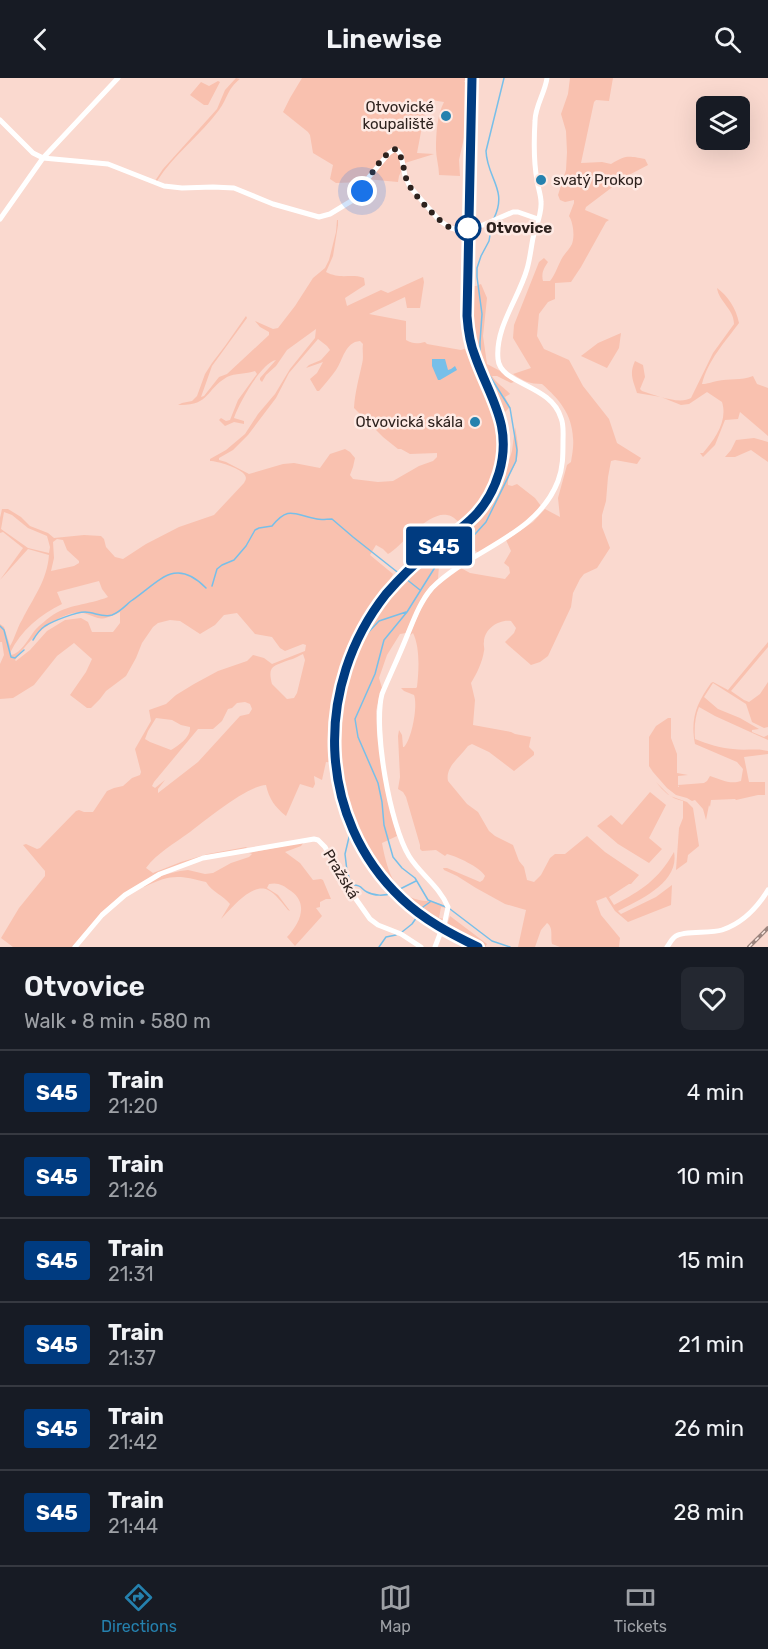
<!DOCTYPE html>
<html lang="en">
<head>
<meta charset="utf-8">
<style>
  :root { --surface:#171b24; --page:#242831; --text:#f1f3f6; --muted:#9ea1a6; --line:#363941; --accent:#2581ae }
  body { margin:0; font-family:Rubik,sans-serif; background:var(--page); color:var(--text); height:100vh; display:flex; flex-direction:column; font-size:22px; white-space:nowrap }
  * { box-sizing:border-box; margin:0 }
  p { font-size:20px; color:var(--muted) }
  .icon { flex:none; width:33px; height:33px; fill:none; stroke:currentColor; stroke-width:2; stroke-linecap:round; stroke-linejoin:round }
  .map { position:relative; height:869px; overflow:hidden }
  .panel { display:flex; flex-direction:column; background:var(--surface); flex:1 }
  .panel>* { flex:none }
  .badge { padding:0 12px; border-radius:4px; font-size:21px; line-height:39px }
  .buttons { position:absolute; left:696px; top:18px; display:grid; gap:12px }
  .buttons a { display:grid; place-items:center; width:54px; height:54px; border-radius:9px; background:var(--surface); box-shadow:0 6px 24px #0002; font-size:30px }
  .you { position:absolute; width:30px; height:30px; margin:-15px; border:4px solid #fff; border-radius:50%; background:#1a73e8; box-shadow:0 0 0 9px #1a73e833 }
  .map>.badge { position:absolute; translate:-50% -50%; box-shadow:0 0 0 3px #fff }
  .round { display:grid; place-items:center; flex:none; width:63px; height:63px; border-radius:9px; background:var(--page) }
  .headline { display:flex; align-items:center; justify-content:space-between; height:102px; padding:0 24px }
  h1 { font-size:28px; font-weight:600; line-height:45px }
  ul { padding:0; list-style:none }
  li { display:flex; align-items:center; gap:18px; height:84px; padding:0 24px; border-top:2px solid var(--line) }
  li div { flex:1 }
  li b { display:block; font-size:22px }
  li em { font-style:normal }
  li .badge { min-width:66px; font-weight:700; text-align:center }
  header { display:flex; justify-content:space-between; align-items:center; height:78px; padding:0 24px; background:var(--surface); font-size:27px; font-weight:600 }
  .tab-bar { display:flex; justify-content:space-around; align-items:center; height:84px; border-top:2px solid var(--line); background:var(--surface); font-size:16px; color:var(--muted) }
  .tab-bar a { display:grid; justify-items:center; gap:3px }
  .tab-bar .active { color:var(--accent) }
  .map>svg:first-child { display:block }
</style>
</head>
<body>
<header><svg class="icon" aria-label="back" viewBox="0 0 24 24"><path d="M15 5l-7 7 7 7"/></svg>Linewise<svg class="icon" aria-label="search" viewBox="0 0 24 24"><circle cx="10" cy="10" r="6"/><path d="M15 15l6 6"/></svg></header>
<div class="map">
<svg width="768" height="869" viewBox="0 0 768 869">
  <rect width="100%" height="100%" fill="#fad9cf"/>
  <path fill="#f9c1af" fill-rule="evenodd" d="M236,0L240,1C227,11 228,20 219,32C201,57 174,76 157,103H155L163,91L217,31L225,12Z
    M302,0H467L464,4H467L466,51L459,82L460,98L439,97C439,88 436,80 436,71C436,56 437,37 444,24L431,22L424,38L417,75L434,76L405,85L399,98L398,104L366,101L363,104L336,105L330,101L333,87L313,75L310,57L308,54L283,34L290,20Z
    M570,0H613L609,23L596,22L594,24L581,85L602,84L611,86C627,77 627,78 645,81L648,87L627,98L586,129L585,132L609,142L606,144L581,189L571,204L555,205V221L548,224L539,236L537,258L544,271L569,282L583,308L609,341L617,365L641,380L637,386L615,382L611,383L608,399L606,423L602,437V449L610,470L597,490L584,496L580,501L573,515L571,529L548,578L540,584L531,587L508,567L505,564L514,555L516,550L511,543C499,541 484,551 484,564C483,567 485,570 484,573C482,585 477,595 471,605L475,622L473,647L511,654L515,656L531,659L529,669L534,674V677L514,693L489,674L472,666L468,668C460,679 445,689 448,703L467,726L478,734L489,753L495,758L513,767L519,783L524,789L527,802L534,804L541,797L550,780L555,776H565L587,758L605,774L639,797L631,806H629L609,819L614,827C642,812 658,802 674,774C680,804 640,822 618,833L621,836L656,819L672,807L671,827L628,844L615,833L606,819L596,823L601,837L620,860L619,869H560L552,866C550,859 554,850 547,845L541,852L535,869H518L526,832L505,826L476,810L457,798L444,792L443,790H447L480,804L483,802L485,798C480,789 456,778 447,776L445,778L436,772L422,773L420,771V767L406,719L403,714L398,711L400,699L398,658L399,652L402,657L403,669H404C412,661 418,627 414,617L404,613L401,610H416L417,609C419,592 420,569 413,555L409,558L425,521L437,508L461,490L470,495L505,501L510,495L509,489L504,485L511,473L506,462L533,444L545,431L560,439L558,420L567,387L571,384C572,377 574,368 573,360C572,336 559,321 542,306C530,306 523,303 513,296L531,290L513,260L514,247L539,184L544,180L548,184C544,190 541,195 543,203H550C555,197 557,190 561,182C564,176 569,172 572,166C575,158 573,144 569,138L574,125V122L565,124L560,122L558,117L566,92L567,74L566,53L561,36L568,16Z
    M218,3L220,4L208,27H204L190,17L201,4L209,8Z
    M337,142H338V147L333,178L326,194C341,202 351,195 364,200L365,207L345,220L347,228L381,212L388,215L423,199L424,204L420,230H407L405,219L369,236L406,243V262C413,266 417,266 425,264L427,266L461,272L470,269C476,288 486,306 494,325C512,372 496,414 463,448C458,444 454,438 447,437C428,433 402,468 388,476L383,471L376,467L370,477L393,496L391,501L393,506C348,559 330,616 334,685L326,684L322,702L314,698L315,706L313,710L300,706L286,738C275,729 269,721 266,707C247,708 207,741 190,754C175,765 157,775 146,790L153,795L181,784L208,776L246,769L247,770L157,795L100,837L72,869H13L1,860L19,830L45,798V793L23,767L26,766L37,771L40,770L76,733L79,732L84,734H93L107,713L114,710L123,708L132,700L140,697L141,694L135,671L151,643L149,632L166,626L176,617L194,606L218,593L247,583L253,577L264,580L272,586L305,573L306,567L303,566L285,573L280,570L272,559L255,556L237,535L224,537L215,547L200,556L180,543L170,542L158,545L153,549L142,565L136,580L126,598L106,613L100,621L91,630H87L70,617L86,594L92,581L74,565L57,578L34,607L13,620L0,621V586L4,577L2,564H0V546L4,549L10,568C15,560 17,550 22,542C33,520 47,503 49,477L28,471L0,502L23,470L3,454L0,455V440L2,431H8L21,439L30,448L48,455L54,460L84,457L101,458L104,461L106,469L115,479L123,481L146,466L179,449L214,437L244,405C246,401 247,400 244,396C239,390 218,383 210,383V381L226,372L245,356L258,336L275,316L290,291L315,260L316,251L287,272L276,288L266,297L262,304L260,302V300L276,282C261,285 239,325 234,340L244,343V346L234,344L225,348L219,342L221,340L226,343L230,342L238,322L257,296L255,293C246,296 235,295 227,299C205,312 210,328 178,327L182,325L192,323L197,318L205,296L212,285L225,268L246,238L247,240L212,288L201,319L204,318L219,299L227,296L269,257V254L260,249L255,243L273,251L278,250L295,228L313,200L325,190L329,182L336,154ZM318,261L327,268L330,272L321,282L309,287L306,290L323,284L317,295L310,301L317,313H319C325,306 331,299 336,292C343,282 345,264 360,263L363,266C362,273 364,279 362,286C359,300 355,314 354,330L383,359L398,371H401L410,376L437,375V379L433,383L419,388L393,403L378,404L353,401L350,397L353,389L355,380L350,374L345,371L330,376L320,390L294,385L283,386L249,396L226,384L219,382V380L233,372L248,357L276,320L289,295ZM4,434L12,437L28,450L47,458L50,469L49,475L28,470L1,451ZM57,461L63,462L67,472L79,483V485L74,488L51,493L54,480L53,464ZM99,503L102,511L108,519C89,527 67,526 50,539C46,542 40,547 36,551C29,559 22,575 11,577L10,575C21,552 40,537 62,526L57,514ZM80,534C102,540 97,545 120,534V545L113,554H92L88,544L81,540L65,542L47,553L30,572L16,583L15,582C30,561 52,537 80,534ZM303,576L305,582L297,615L294,620L287,621L272,606C267,587 274,588 289,582C294,581 298,578 303,576ZM245,624L250,626L252,631L249,636L240,638L198,684L158,715V711L165,702L155,710L152,708L154,704L198,651H213L222,643L228,631L232,630L237,625ZM156,640L172,642L181,647L190,649C191,659 179,667 171,672L150,664L145,661L148,653Z
    M481,206L487,220L483,258L487,286L502,294L514,304L511,305L497,298H492C496,305 505,310 510,316L505,319L510,329L501,338C496,318 485,301 478,282C469,258 468,233 468,208H476Z
    M717,210C728,218 736,230 739,245C725,264 708,282 702,306C708,306 711,304 717,303C729,300 741,303 753,298L757,306L768,310V358L740,334L738,341L725,342L715,367L703,379L700,375H703C715,361 728,343 722,324L707,314L689,326L681,327L661,319L637,315C633,302 629,296 635,283L643,287L645,299L640,311L642,313C654,317 680,327 691,320L713,275L734,246C734,231 719,224 717,210Z
    M621,255L619,270L607,290L581,278L598,265Z
    M515,349C517,360 520,373 516,384C513,392 507,397 508,407L512,408L517,406L535,420L541,428L528,443L479,475L470,470L457,476L439,488L438,501L424,516L406,555L400,556L387,577L379,600L382,610L376,633L377,655L387,719L397,758L382,765C386,787 393,817 419,822C429,824 439,823 447,830L441,829L439,840L444,841L442,848C426,839 411,828 398,815C322,738 317,614 380,527C393,509 409,492 427,478C437,470 449,463 460,454C467,449 474,442 479,435C486,427 489,417 500,412L512,373Z
    M754,360L768,364V384L751,372L735,379H725L731,372L736,362Z
    M768,564V569L731,613L744,622L749,624L760,616L768,604V649L764,650L752,644L746,626L713,605L704,619L718,631L740,640L759,651L752,652V654L764,659L768,657V662L715,638L699,629C695,639 694,650 695,661C707,666 720,670 733,671C745,673 757,670 768,673V676L744,679L749,704H765V717H758L736,722L735,721L711,722L710,729L709,727L706,742L703,731L695,722L692,723L687,720L676,717L667,710L653,694L649,688V659L656,648L668,640H671V660L677,676V695L688,697L678,698V709H679L678,707L704,705L707,703L710,698C720,701 730,707 741,703L743,691L737,684L695,666C690,640 697,625 711,605L713,604L728,612Z
    M656,704L670,718L687,724L693,730L699,768L688,777L687,784L676,792L679,750L683,740V723C670,720 664,714 656,704Z
    M650,714L666,727L649,760L662,771L649,785L618,766L597,748L611,737L622,747Z
    M304,764L301,768L285,774L300,785L313,802L321,801L323,802L331,821H326L320,824V829L316,830L322,838L295,868L287,859C300,845 309,826 291,813C283,807 278,804 269,806L267,810L278,817L290,833L288,832C283,826 275,815 268,812C252,804 231,831 221,841L230,826C223,817 212,814 206,804C178,797 171,796 144,809L142,807L163,797L180,793L188,792L205,796L213,795L231,785L249,779L252,776L249,775Z
    M450,838L487,866L485,869L464,860L446,850Z"/>
  <path fill="#77bfe9" d="M432,281H445L448,292L451,291L455,288L457,292L440,302H438L432,288Z"/>
  <g fill="none" stroke-linecap="round" stroke-linejoin="round">
    <path stroke="#77bfe9" stroke-width="1.5" d="M494,140C508,112 487,100 486,73L504,0
      M212,508L217,491L222,487L234,482L246,468L255,452L259,450L272,448C289,427 294,437 317,441C321,442 327,441 332,441L353,459L420,512
      M0,548L4,552L11,579L15,580L24,572
      M33,562C36,557 39,552 45,548C53,543 76,534 85,534C94,534 103,540 112,537C120,534 125,528 131,523C159,504 175,478 206,510
      M396,813L416,803
      M392,815C385,818 374,818 367,814C361,811 362,807 354,807L350,803L347,793L345,776L350,755L339,720L335,700L333,676V650L338,600L354,562L356,561L361,562L379,543L406,534
      M446,829L428,822L415,800L402,790L393,779L384,747L382,724L378,705L358,659L355,641L375,596L384,562L407,534L442,478L467,465L486,444L516,383L517,372L510,330L484,289L480,275V264L482,236L477,199V190L481,178L489,163L492,145
      M450,831L492,863L510,869
      M420,834L423,829L430,824
      M402,854L412,846L419,836
      M379,869L386,859L396,857"/>
    <path stroke="#fff" stroke-width="5" d="M0,42L33,75L43,80L108,86L164,108L182,110L213,109L234,110L273,126L319,139L330,136L358,119L369,99L389,75L395,71L398,73L401,77L405,98L410,109L440,143L451,150L458,152L468,149L483,147L513,134H518L538,141
      M0,141L43,80L118,0
      M75,869L102,837L125,817L160,796L203,780L314,761L318,762L325,769L346,807L370,841L378,847L401,856L421,869
      M435,869L445,843L448,829C440,809 420,796 409,778C390,747 373,651 382,616C390,597 399,578 407,558C414,541 420,524 432,510C471,471 537,458 558,403C563,390 563,377 563,363C563,356 564,347 561,340C551,306 500,307 498,281C495,249 519,220 527,191C530,181 531,170 533,160C536,148 542,136 541,124C541,117 538,110 537,102C534,86 534,60 535,43C535,28 545,15 547,0
      M667,869C670,865 672,860 676,858C685,852 710,856 722,852C743,845 757,830 768,812"/>
    <g stroke="#9b847d" stroke-width="4">
      <path id="rail" d="M472,0L467,239C468,252 470,266 475,279C489,321 513,346 499,395C486,439 461,449 428,475C413,487 398,501 386,516C314,607 316,740 402,821C424,842 451,856 478,869
        M749,869L768,850"/>
    </g>
    <use href="#rail" stroke="#feeae4" stroke-width="1.5" stroke-dasharray="4.5" stroke-linecap="butt"/>
  </g>
  <g fill="none" stroke-linecap="round" stroke-linejoin="round">
    <g stroke="#fff" stroke-width="14">
      <path id="line" d="M472,0L467,238C468,252 470,266 475,278C490,321 513,347 499,395C486,438 460,450 428,475C413,487 399,501 386,516C314,607 316,740 402,821C424,842 451,856 478,869"/>
    </g>
    <use href="#line" stroke="#003b80" stroke-width="9"/>
    <path stroke="#2e221e" stroke-width="6" stroke-dasharray="0 10.8" d="M362,113C368,101 383,74 396,71C404,80 403,93 407,103C410,113 440,145 449,149C456,153 461,151 468,149V150"/>
  </g>
  <g fill="#2581ae" stroke="#feeae4" stroke-width="2">
    <circle cx="446" cy="38" r="6"/>
    <circle cx="541" cy="102" r="6"/>
    <circle cx="475" cy="344" r="6"/>
  </g>
  <circle fill="#fff" stroke="#003b80" stroke-width="3" cx="468" cy="150" r="12"/>
  <g text-anchor="middle" dominant-baseline="central" stroke-width="5" stroke-linejoin="round" paint-order="stroke">
    <g font-size="15" fill="#2e221e" stroke="#feeae4" text-anchor="end">
      <text x="434" y="29">Otvovické<tspan x="434" dy="17">koupaliště</tspan></text>
      <text x="553" y="102" text-anchor="start">svatý Prokop</text>
      <text x="463" y="344">Otvovická skála</text>
    </g>
    <g font-size="15" font-weight="bold" fill="#2e221e" stroke="#feeae4" text-anchor="start">
      <text x="486" y="150">Otvovice</text>
    </g>
    <g font-size="15" fill="#2e221e" stroke="#feeae4">
      <text transform="translate(341 796) rotate(59)">Pražská</text>
    </g>
  </g>
</svg>
<div class="buttons">
<a><svg class="icon" aria-label="layers" viewBox="0 0 24 24"><path d="M12 4l9 5-9 5-9-5zM3 14l9 5 9-5"/></svg></a>
</div>
<div class="you" style="left:362px;top:113px"></div>
<b class="badge" style="left:439px;top:468px;background:#003b80;color:#fff">S45</b>
</div>
<section class="panel">
<div class="headline"><div><h1>Otvovice</h1><p>Walk · 8 min · 580 m</p></div><a class="round"><svg class="icon" aria-label="heart" viewBox="0 0 24 24"><path d="M12 20l-8-8c-3-5 5-10 8-4 3-6 11-1 8 4z"/></svg></a></div>
<ul>
<li><span class="badge" style="background:#003b80;color:#fff">S45</span><div><b>Train</b><p>21:20</p></div><em>4 min</em></li>
<li><span class="badge" style="background:#003b80;color:#fff">S45</span><div><b>Train</b><p>21:26</p></div><em>10 min</em></li>
<li><span class="badge" style="background:#003b80;color:#fff">S45</span><div><b>Train</b><p>21:31</p></div><em>15 min</em></li>
<li><span class="badge" style="background:#003b80;color:#fff">S45</span><div><b>Train</b><p>21:37</p></div><em>21 min</em></li>
<li><span class="badge" style="background:#003b80;color:#fff">S45</span><div><b>Train</b><p>21:42</p></div><em>26 min</em></li>
<li><span class="badge" style="background:#003b80;color:#fff">S45</span><div><b>Train</b><p>21:44</p></div><em>28 min</em></li>
</ul>
</section>
<nav class="tab-bar">
<a class="active"><svg class="icon" aria-label="directions" viewBox="0 0 24 24"><path d="M12 3l9 9-9 9-9-9zM9 14v-3h6M13 9l2 2-2 2"/></svg>Directions</a>
<a><svg class="icon" aria-label="map" viewBox="0 0 24 24"><path d="M3 6l6-2 6 2 6-2v14l-6 2-6-2-6 2zM9 4v14M15 6v14"/></svg>Map</a>
<a><svg class="icon" aria-label="tickets" viewBox="0 0 24 24"><path d="M3 7h18v10H3zM15 7v10"/></svg>Tickets</a>
</nav>
</body>
</html>
